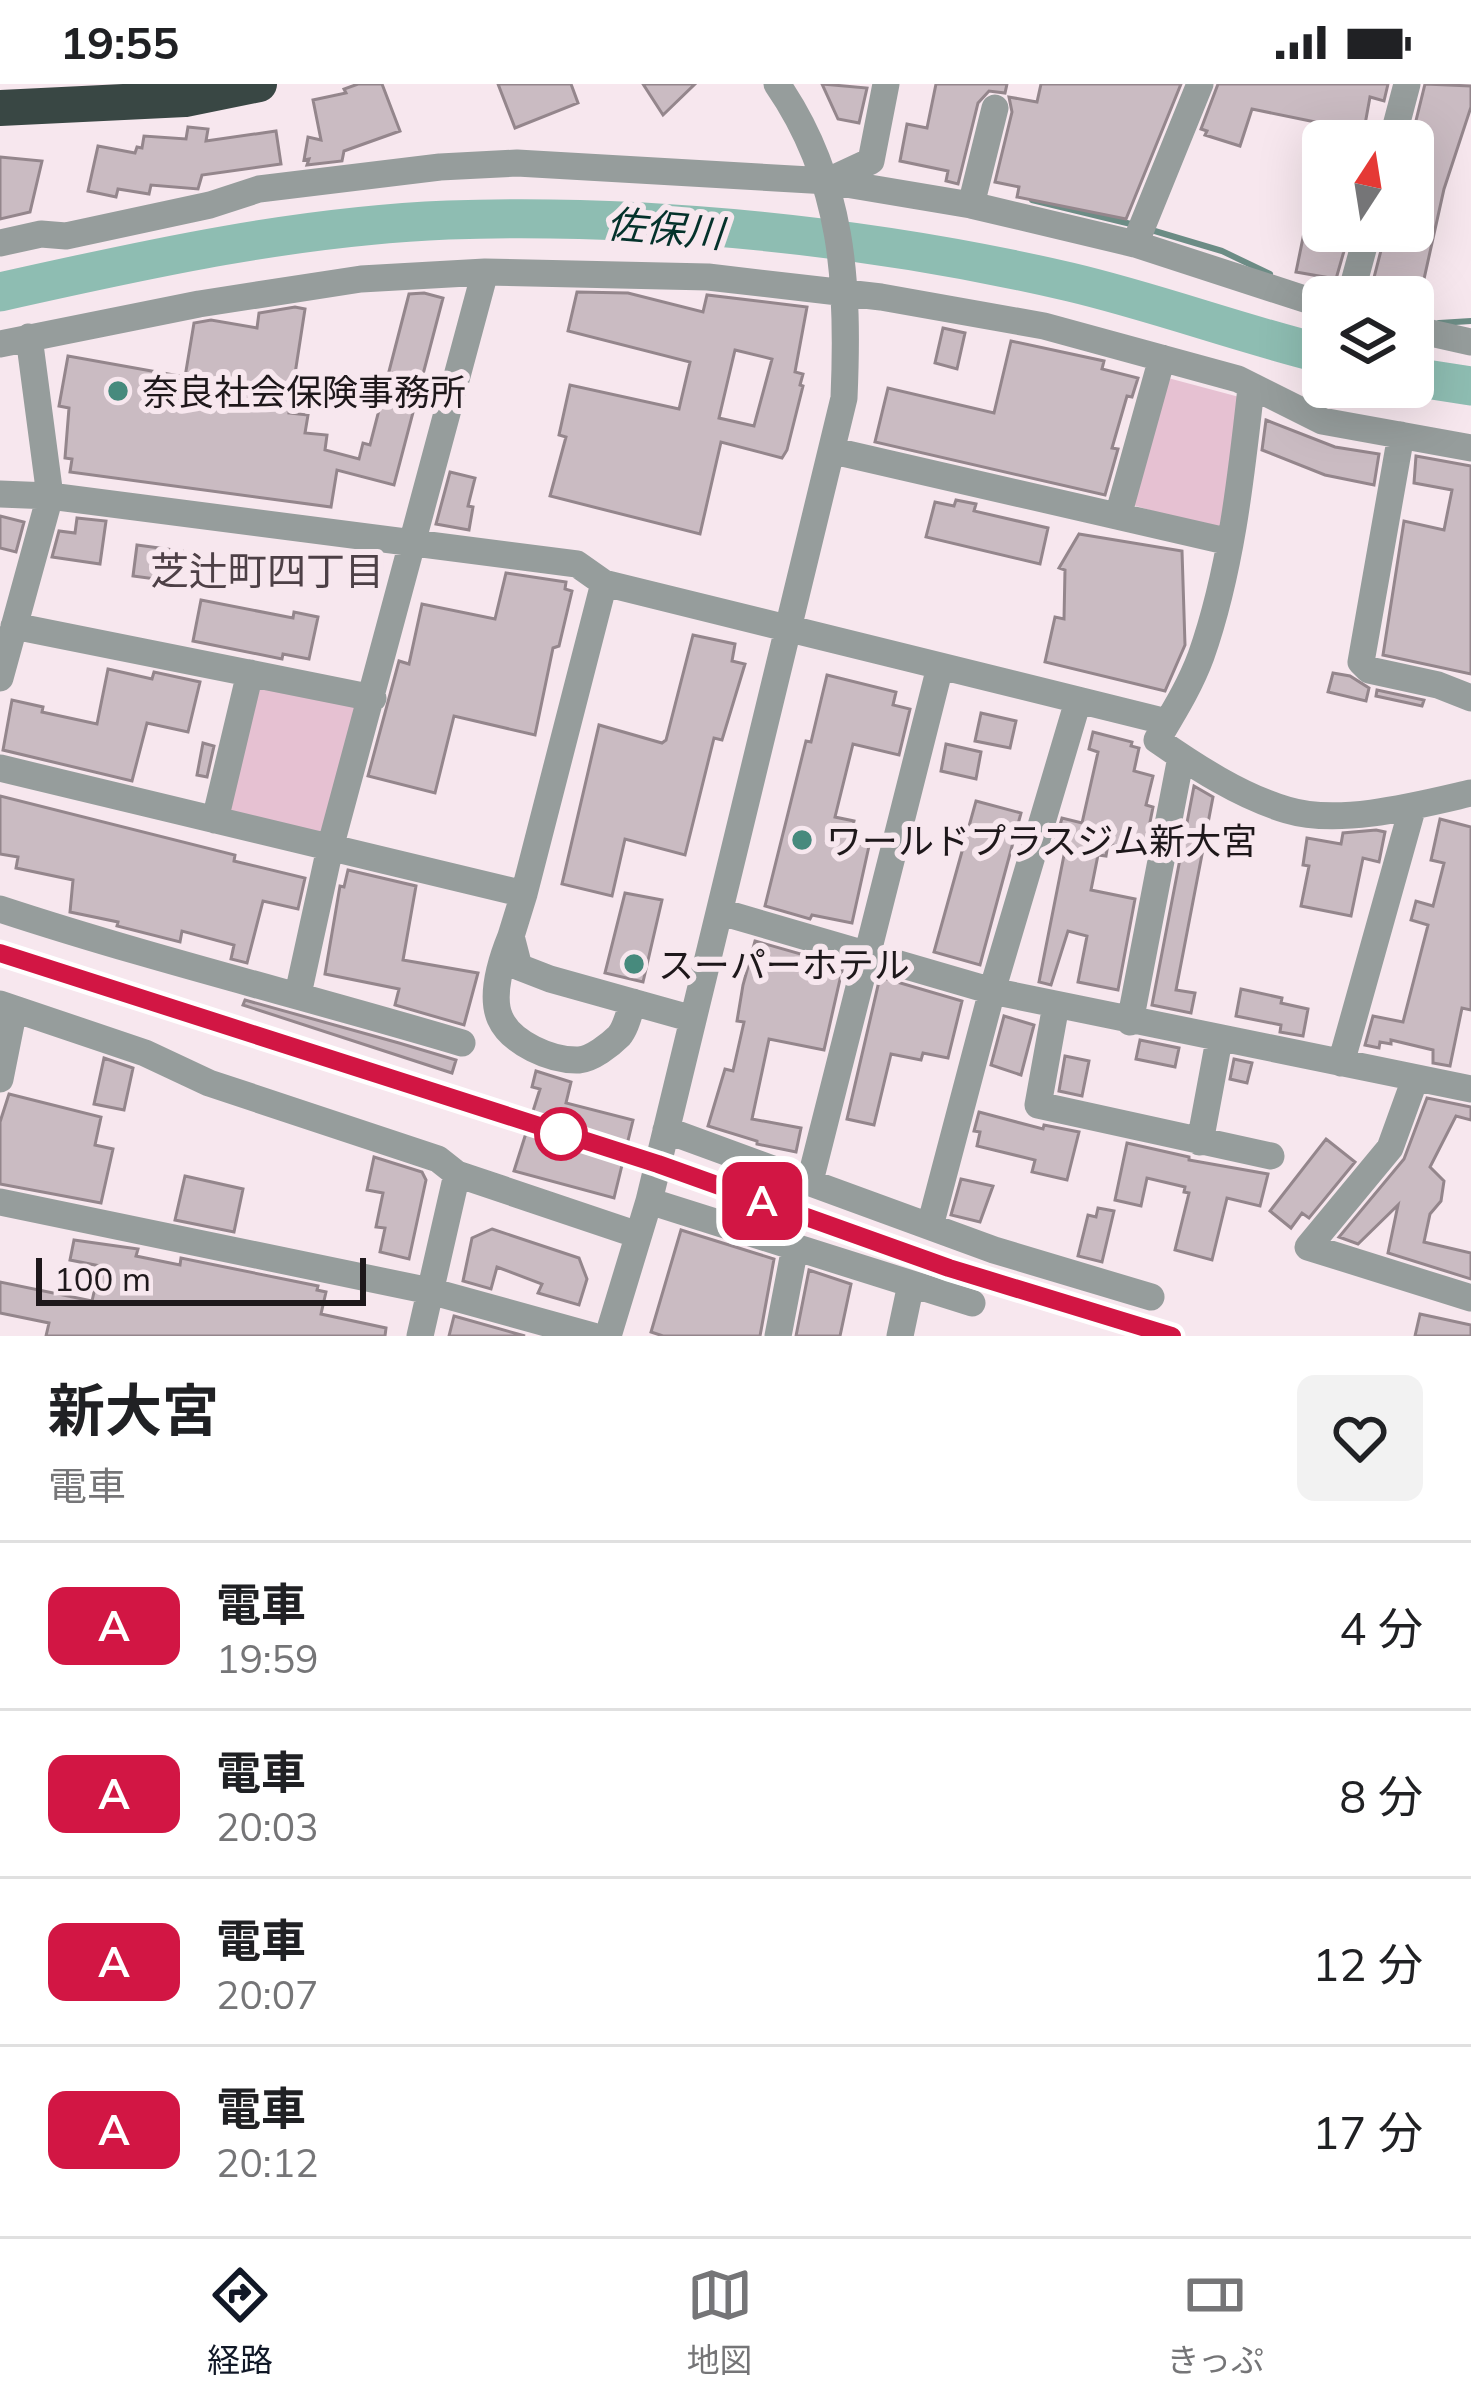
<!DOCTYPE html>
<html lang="ja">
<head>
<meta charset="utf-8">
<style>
  :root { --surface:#fff; --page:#f2f2f2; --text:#202124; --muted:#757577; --line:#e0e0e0; --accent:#111827 }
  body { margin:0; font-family:Mulish,"Noto Sans JP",sans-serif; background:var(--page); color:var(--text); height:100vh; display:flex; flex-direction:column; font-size:45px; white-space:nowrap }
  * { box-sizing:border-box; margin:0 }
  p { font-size:39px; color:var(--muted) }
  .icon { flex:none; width:66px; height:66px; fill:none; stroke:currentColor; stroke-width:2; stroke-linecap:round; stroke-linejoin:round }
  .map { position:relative; height:1252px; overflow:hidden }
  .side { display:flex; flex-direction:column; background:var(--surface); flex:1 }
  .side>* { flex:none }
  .badge { padding:0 24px; border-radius:18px; font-size:42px; line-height:78px }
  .needle { width:78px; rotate:12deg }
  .buttons { position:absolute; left:1302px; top:36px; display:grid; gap:24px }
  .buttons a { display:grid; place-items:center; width:132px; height:132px; border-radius:18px; background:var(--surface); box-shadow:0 12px 48px #0002; font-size:60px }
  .scale { position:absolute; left:36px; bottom:30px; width:330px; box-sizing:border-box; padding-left:12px; border:6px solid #1e181b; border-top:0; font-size:33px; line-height:42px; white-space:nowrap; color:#1e181b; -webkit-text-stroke:9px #f7e7ee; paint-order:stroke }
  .map>.badge { position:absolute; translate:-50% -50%; box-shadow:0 0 0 6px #fff }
  .round { display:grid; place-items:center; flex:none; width:126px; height:126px; border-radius:18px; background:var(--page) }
  .head { display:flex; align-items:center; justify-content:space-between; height:204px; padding:0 48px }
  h1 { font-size:57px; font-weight:700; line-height:90px }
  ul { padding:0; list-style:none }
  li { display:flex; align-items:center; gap:36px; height:168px; padding:0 48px; border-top:3px solid var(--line) }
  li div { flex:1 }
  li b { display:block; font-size:45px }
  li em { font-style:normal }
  li .badge { min-width:132px; font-weight:700; text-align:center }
  .status { display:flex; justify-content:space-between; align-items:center; height:84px; padding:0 60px; background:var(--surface); direction:ltr }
  .status svg { height:33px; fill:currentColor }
  .menu { display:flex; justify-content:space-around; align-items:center; height:168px; border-top:3px solid var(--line); background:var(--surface); font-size:33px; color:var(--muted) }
  .menu a { display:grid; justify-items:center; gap:6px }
  .menu .selected { color:var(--accent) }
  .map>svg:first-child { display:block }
</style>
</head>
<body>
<div class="status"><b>19:55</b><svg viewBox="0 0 49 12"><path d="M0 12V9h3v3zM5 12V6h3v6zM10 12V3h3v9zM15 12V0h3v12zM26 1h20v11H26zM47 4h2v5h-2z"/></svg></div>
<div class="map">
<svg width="1471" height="1252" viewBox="0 0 1471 1252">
  <rect width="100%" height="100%" fill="#f7e7ee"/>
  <path fill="#e6c1d2" d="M1168,294L1243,314L1225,449L1133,421Z
    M258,597L356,620L320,754L225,728Z"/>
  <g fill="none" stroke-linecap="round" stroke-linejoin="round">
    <path stroke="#6c8c85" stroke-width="6" d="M1032,116L1135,141
      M1148,145L1222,167L1270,190
      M1439,239L1471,237"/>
    <path stroke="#8ebdb2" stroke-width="39" d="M0,208C147,175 297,142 448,136C649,129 873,152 1070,198C1155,218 1238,249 1323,270
      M1413,293L1471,302"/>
  </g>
  <path fill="#cabbc2" stroke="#94868c" stroke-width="3" fill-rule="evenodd" d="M358,0H382L400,47L344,67L342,77L307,81L309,75L304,76L308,53L321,56L313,16L346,9L344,5Z
    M498,0H571L578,19L515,44Z
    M643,0H695L663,31Z
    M822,0L867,4L859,39L838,35Z
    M936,0H1007L1005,9L989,7L978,19L958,100L946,97L948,87L900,77L907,40L927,44Z
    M1041,0H1181L1126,135L1017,113L1019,103L995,98L1012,28L1009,13L1037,18Z
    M1218,0H1388L1384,17L1370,13L1362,57H1327L1328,52L1323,51L1325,40L1252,25L1240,62L1205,51L1207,47L1201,45Z
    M1425,0L1471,2V23L1444,105L1420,213H1369L1386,147H1413L1411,57Z
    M188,43L208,45L206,57L276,47L281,80L202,91L198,105L151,101L149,110L118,105L116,113L88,107L98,62L135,69L137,63L142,64L144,52L186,55Z
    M0,73L42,77L30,128L0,135Z
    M1315,95L1323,96V147H1335L1331,164L1344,167L1336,195L1296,188Z
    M577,208L628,209L703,228L707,211L807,223L795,288L803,290L800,301L803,302L787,366L782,374L721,358L700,450L550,412L566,353L559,351L570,301L679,325L690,278L568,247ZM735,266L772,275L754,342L719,334Z
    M424,209L443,214L394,401L337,386L331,423L70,388L72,375L65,374L69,324L59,322L68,272L185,293L194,239L211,236L257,244L259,229L295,223L305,225L289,329L308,331L305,349L327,351L325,366L359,375L363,359L370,361L409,210Z
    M943,244L965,249L957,285L935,279Z
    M1011,257L1104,277L1102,285L1138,294L1132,313L1127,312L1112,364L1118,365L1105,411L875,358L888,304L994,329Z
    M1266,336L1335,363L1379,370L1374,401L1325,391L1262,366Z
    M1416,372L1471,382V590L1383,571L1404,437L1444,446L1452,406L1414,399Z
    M450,388L475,394L468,422L473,423L469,446L436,440Z
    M956,416L976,420L974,427L1048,444L1040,480L926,453L935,418L954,422Z
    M0,432L24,438L16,468L0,464Z
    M77,434L106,437L100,480L52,473L59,447L75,449Z
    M1079,450L1182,467L1185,561L1165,607L1045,578L1055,533L1064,535L1065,486L1059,484Z
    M137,461L182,467L178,498L133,492Z
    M506,489L566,498L565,505L572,507L559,562L553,564L535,651L454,632L435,709L368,692L399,577L409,580L422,520L495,535Z
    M201,516L293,534L294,528L318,533L309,575L283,570L282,575L193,557Z
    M693,551L735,560L732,577L745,580L722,656L714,654L685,771L625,755L612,812L562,800L599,641L662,659L666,656Z
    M108,585L152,595L154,588L200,598L188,648L147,639L132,697L3,666L12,616L43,623L42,628L97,640Z
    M1333,589L1350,592L1369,604L1366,617L1328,608Z
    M827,591L896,608L893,621L910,625L899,671L853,660L835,733L854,737L850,758L869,762L852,839L812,831L810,835L765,822L806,657L811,658Z
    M1377,606L1424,616L1422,622L1376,612Z
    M981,629L1016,637L1010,664L975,657Z
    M1093,648L1132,658L1131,662L1139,664L1134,687L1153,692L1146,721L1153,723L1144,768L1108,760L1106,772L1098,771L1091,806L1135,815L1118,906L1078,898L1087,852L1068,847L1051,901L1039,898L1066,761L1055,759L1062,734L1082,739L1098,668L1089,665Z
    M203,659L214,662L207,693L197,691Z
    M946,660L981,668L976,695L941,687Z
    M1194,702L1213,713L1176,906L1195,909L1191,929L1152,921Z
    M0,712L235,771L234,777L305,794L298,825L263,817L247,879L231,875L234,861L182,847L180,858L117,842L118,838L70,828L73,796L16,784L18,773L0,770Z
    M976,717L1021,729L980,881L934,868Z
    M1440,735L1471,743V926L1462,924L1450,982L1433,979V966L1391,956V960L1380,958L1379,964L1365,961L1373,932L1403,938L1428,841L1411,836L1416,817L1433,822L1444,779L1431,776Z
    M1376,746L1385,748L1379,778L1363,774L1351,832L1301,822L1309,782L1303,781L1307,754L1341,760L1343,749Z
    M348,786L416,802L403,876L478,889L464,941L395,921L399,905L325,890L340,802L344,803Z
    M625,809L662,816L643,898L605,889Z
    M755,857L843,882L824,966L769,955L752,1035L801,1044L796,1068L757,1060V1057L708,1042L725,985L733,987L744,938L737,937L743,901Z
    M880,893L962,917L948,974L923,969L921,976L891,970L874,1041L847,1035Z
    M1241,905L1282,914L1281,919L1308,925L1303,952L1280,948L1281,941L1236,932Z
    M245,916L399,959L456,976L452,989L243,921Z
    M1004,932L1034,941L1021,991L991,981Z
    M1140,956L1179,964L1175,983L1136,975Z
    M1065,972L1089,977L1082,1012L1059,1007Z
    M104,974L133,984L124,1026L94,1020Z
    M1234,975L1252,979L1247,999L1230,995Z
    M536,987L571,998L566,1019L633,1036L614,1114L514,1087L540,1005L532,1003Z
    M9,1010L101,1033L95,1061L113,1065L101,1119L0,1100V1038Z
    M1427,1014L1471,1023V1036L1456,1032L1430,1083L1444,1097L1441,1117L1430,1130L1424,1158L1471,1169V1195L1388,1169L1398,1121L1358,1160L1339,1153L1404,1075Z
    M979,1028L1043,1045L1044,1041L1079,1048L1067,1096L1032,1088L1035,1076L977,1062L980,1048L974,1047Z
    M1326,1055L1355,1078L1309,1134L1302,1129L1291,1144L1270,1127Z
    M1127,1059L1189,1073V1076L1268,1090L1260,1122L1227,1114L1212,1176L1175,1166L1189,1109L1184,1108L1185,1103L1147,1094L1141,1122L1115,1116Z
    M374,1073L422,1088L426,1096L409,1175L380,1168L385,1144L376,1143L383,1109L367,1106Z
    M185,1092L243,1105L234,1148L175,1136Z
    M961,1095L993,1102L980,1138L951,1131Z
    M1098,1124L1114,1127L1102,1178L1078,1172L1088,1131L1096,1133Z
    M492,1145L579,1174L587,1195L579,1221L538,1209L542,1200L497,1183L491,1205L463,1197L472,1154Z
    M681,1146L774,1175L760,1252H663L651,1248Z
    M74,1156L138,1165L136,1172L180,1181L181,1174L318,1202L317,1206L326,1208L321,1230L386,1244L385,1252H46L49,1239L0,1229V1198L92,1217L100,1182L70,1176Z
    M809,1186L851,1200L840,1252H796Z
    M1420,1230L1471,1241V1252H1415Z
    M454,1232L525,1252H449Z"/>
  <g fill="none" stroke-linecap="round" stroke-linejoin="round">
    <path stroke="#969d9c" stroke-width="27" d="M1392,57L1407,0
      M828,97L871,77L886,0
      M971,121L995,24
      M0,159L41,150L66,152L210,121L259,105L440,83L517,79L828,97L971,121L1135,160L1323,221
      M1135,160L1200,0
      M1350,213L1368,147
      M1413,245L1471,258
      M0,260L199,220L361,195L485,188L708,193L881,213L1044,242L1238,295L1322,337L1471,364
      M1251,304C1241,394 1231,487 1201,572C1190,602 1173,629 1157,656C1196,683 1240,712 1287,726C1340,742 1419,721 1471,709
      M1401,351L1361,578L1369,586L1438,601L1471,614
      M834,367L1230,458
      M0,410L50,412L577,480L604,499L1167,638
      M1118,432L1162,274
      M14,542L373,614
      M0,594L50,412L29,253
      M0,684L524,810L511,852L519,883L550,895L693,935
      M215,736L250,589
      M524,810L604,499
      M0,825C152,875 308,913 462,959
      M721,828L992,907L1471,1005
      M511,852C502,874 490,911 500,934C511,959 551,977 579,976C592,975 610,961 619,952C626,944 629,929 633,918
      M298,910L330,764L485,188
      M0,920L145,969L209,999L438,1075L457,1090L638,1151
      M1056,921L1038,1021L1271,1072
      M1130,938L1181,673
      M1341,979L1413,722
      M0,995L14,925
      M1415,995L1390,1064L1308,1163L1471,1214
      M666,1046L994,1166L1151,1213
      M1200,1058L1219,956
      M810,1097L940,583
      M649,1117L972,1219
      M0,1118L430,1207L593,1252
      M930,1142L992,907L1078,617
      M420,1252L457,1090
      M608,1252L649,1117L844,314C849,200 844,97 777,0
      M778,1252L795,1163
      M900,1252L911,1200"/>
    <path stroke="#394744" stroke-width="36" d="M0,24L185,15L259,0"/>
    <path stroke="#584f54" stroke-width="6" stroke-dasharray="15 15" stroke-linecap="butt" d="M0,869L658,1080L949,1184L1172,1252"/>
  </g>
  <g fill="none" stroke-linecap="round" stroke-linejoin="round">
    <g stroke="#fff" stroke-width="27">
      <path id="line" d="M0,869L658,1080L949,1184L1172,1252"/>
    </g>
    <use href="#line" stroke="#d21644" stroke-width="18"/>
  </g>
  <g fill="#478a7d" stroke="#f7e7ee" stroke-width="4.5">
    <circle cx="118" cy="307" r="12"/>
    <circle cx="802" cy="756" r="12"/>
    <circle cx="634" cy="880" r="12"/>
  </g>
  <circle fill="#fff" stroke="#d21644" stroke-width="6" cx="561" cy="1050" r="24"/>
  <g text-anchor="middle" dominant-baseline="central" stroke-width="12" stroke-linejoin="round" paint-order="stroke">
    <g font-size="36" fill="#1e181b" stroke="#f7e7ee" text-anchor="start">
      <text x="142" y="307">奈良社会保険事務所</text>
      <text x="826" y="756">ワールドプラスジム新大宮</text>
      <text x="658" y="880">スーパーホテル</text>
    </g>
    <g font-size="39" font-style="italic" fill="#04322b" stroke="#f7e7ee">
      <text transform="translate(665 144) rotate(5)">佐保川</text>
    </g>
    <g font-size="39" fill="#4d4046" stroke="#f7e7ee">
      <text x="267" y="486">芝辻町四丁目</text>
    </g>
  </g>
</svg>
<div class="buttons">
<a><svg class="needle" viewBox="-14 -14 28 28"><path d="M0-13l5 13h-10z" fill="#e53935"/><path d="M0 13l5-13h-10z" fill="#757577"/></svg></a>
<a><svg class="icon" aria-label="layers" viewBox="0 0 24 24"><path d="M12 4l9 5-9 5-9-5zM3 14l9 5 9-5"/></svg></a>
</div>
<div class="scale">100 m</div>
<b class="badge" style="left:762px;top:1117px;background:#d21644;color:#fff">A</b>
</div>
<section class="side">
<div class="head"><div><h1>新大宮</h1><p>電車</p></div><a class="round"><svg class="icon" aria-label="heart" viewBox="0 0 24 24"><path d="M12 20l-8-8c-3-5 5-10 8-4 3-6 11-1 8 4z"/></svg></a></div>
<ul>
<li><span class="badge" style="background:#d21644;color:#fff">A</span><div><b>電車</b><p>19:59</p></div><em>4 分</em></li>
<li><span class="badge" style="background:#d21644;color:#fff">A</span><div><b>電車</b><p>20:03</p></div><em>8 分</em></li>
<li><span class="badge" style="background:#d21644;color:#fff">A</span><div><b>電車</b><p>20:07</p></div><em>12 分</em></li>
<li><span class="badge" style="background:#d21644;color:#fff">A</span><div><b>電車</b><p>20:12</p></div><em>17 分</em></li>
</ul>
</section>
<nav class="menu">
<a class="selected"><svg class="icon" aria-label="directions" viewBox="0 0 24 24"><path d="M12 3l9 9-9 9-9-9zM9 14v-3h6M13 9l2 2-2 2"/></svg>経路</a>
<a><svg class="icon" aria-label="map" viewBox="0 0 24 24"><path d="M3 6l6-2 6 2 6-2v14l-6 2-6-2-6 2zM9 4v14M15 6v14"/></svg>地図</a>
<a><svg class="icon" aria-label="tickets" viewBox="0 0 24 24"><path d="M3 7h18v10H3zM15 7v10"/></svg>きっぷ</a>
</nav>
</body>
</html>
